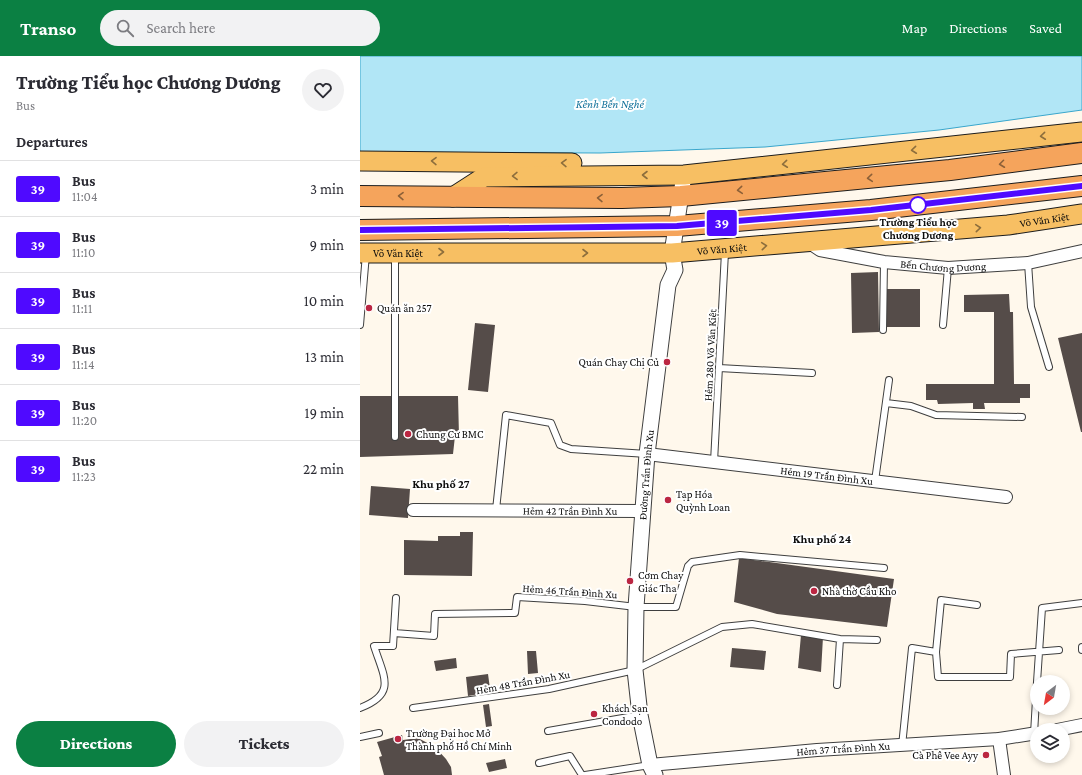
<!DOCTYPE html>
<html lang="en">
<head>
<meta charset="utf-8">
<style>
  :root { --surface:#fff; --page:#f2f2f3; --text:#2b2b33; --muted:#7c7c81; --line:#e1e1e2; --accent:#0b8043 }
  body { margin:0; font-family:"Crimson Pro",serif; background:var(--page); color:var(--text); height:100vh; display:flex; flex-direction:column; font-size:15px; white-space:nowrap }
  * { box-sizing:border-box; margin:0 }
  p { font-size:13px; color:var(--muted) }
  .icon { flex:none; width:22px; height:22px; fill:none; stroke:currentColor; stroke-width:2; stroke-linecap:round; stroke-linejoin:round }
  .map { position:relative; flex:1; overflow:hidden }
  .panel { display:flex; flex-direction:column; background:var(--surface); width:360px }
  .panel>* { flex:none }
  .badge { padding:0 8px; border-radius:3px; font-size:14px; line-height:26px }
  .needle { width:26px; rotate:211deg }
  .tools { position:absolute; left:670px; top:619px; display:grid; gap:8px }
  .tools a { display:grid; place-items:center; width:40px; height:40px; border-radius:50%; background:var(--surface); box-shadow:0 2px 6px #0003; font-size:20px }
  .map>.badge { position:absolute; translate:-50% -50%; box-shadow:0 0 0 2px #fff }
  h2 { padding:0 16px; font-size:15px; line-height:36px }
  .round { display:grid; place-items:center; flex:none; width:42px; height:42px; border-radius:21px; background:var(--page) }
  .summary { display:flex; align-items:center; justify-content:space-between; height:68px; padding:0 16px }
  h1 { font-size:19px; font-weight:800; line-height:30px }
  .primary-button { display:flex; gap:8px; margin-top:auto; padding:8px 16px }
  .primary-button a { flex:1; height:46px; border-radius:24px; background:var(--accent); color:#fff; font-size:16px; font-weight:800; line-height:46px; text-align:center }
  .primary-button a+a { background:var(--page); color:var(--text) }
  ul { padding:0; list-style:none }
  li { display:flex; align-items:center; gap:12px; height:56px; padding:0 16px; border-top:1px solid var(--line) }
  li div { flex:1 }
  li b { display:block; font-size:15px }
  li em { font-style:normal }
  li .badge { min-width:44px; font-weight:700; text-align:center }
  header { display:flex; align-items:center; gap:24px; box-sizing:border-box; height:56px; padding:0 20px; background:var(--accent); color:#fff }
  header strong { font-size:19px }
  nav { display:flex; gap:22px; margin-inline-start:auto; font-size:14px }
  .search { width:280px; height:36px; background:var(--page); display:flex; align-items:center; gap:10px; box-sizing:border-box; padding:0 14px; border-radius:22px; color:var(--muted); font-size:15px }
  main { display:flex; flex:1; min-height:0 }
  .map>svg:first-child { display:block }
</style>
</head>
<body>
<header>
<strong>Transo</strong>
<div class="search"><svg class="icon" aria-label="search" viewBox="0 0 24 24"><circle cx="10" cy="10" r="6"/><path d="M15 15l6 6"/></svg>Search here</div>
<nav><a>Map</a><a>Directions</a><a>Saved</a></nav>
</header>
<main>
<section class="panel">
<div class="summary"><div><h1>Trường Tiểu học Chương Dương</h1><p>Bus</p></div><a class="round"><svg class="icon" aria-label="heart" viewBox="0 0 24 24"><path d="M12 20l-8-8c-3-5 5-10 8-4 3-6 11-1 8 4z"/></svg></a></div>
<h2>Departures</h2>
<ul>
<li><span class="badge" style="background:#4f0aff;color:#fff">39</span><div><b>Bus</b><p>11:04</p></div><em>3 min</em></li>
<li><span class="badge" style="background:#4f0aff;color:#fff">39</span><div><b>Bus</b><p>11:10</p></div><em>9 min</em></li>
<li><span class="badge" style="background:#4f0aff;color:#fff">39</span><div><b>Bus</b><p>11:11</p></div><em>10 min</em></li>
<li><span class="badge" style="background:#4f0aff;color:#fff">39</span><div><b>Bus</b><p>11:14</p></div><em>13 min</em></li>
<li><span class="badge" style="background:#4f0aff;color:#fff">39</span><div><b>Bus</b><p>11:20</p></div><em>19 min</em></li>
<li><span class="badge" style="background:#4f0aff;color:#fff">39</span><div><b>Bus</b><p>11:23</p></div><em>22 min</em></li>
</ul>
<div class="primary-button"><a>Directions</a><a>Tickets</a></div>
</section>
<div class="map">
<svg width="722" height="719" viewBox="0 0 722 719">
  <rect width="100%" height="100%" fill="#fff8ec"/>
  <path fill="#b1e6f6" stroke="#39a6cc" d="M0,0H722V54L579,74L405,91L240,97L0,96Z"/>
  <path fill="#554c49" d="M518,216L519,276L492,277L491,217Z
    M525,233H560V271H525Z
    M649,238L650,256H653L654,328H670V342H660V347H624L625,353H613V347L578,348L577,344H566V328H634V256H604V239Z
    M115,267L135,269L128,336L108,334Z
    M722,277V376H721L698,282Z
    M0,340H98L99,380H95L93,398L0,401Z
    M11,430L50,433L48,462L9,459Z
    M100,476H113L112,520L44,519V484L78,485V480H100Z
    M379,502L534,523L527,571L417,558L374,546Z
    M441,579L463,581L461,616L438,612Z
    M372,592L406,595L404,614L370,611Z
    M167,595H176L178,617L168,618Z
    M96,602L97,612L76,615L74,605Z
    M128,618L131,640L120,641L119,638L108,640L106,621Z
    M129,648L132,670L126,671L123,649Z
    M42,679L43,684L58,682L75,691L86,703L91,711L92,719H24L19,701L22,700L17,686Z
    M145,703L147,712L129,716L126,707Z"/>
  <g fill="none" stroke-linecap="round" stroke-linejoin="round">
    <g stroke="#3f3f3f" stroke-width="8">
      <path id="service" d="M668,207L671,251L689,311
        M0,269L6,198
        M583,269L588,212
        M523,274L524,206
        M359,312L452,317
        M526,347L551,350L576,359L662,361
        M35,381V200
        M354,406L365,196
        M515,425L529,324
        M136,454L146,359L191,367L200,389L211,393L287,398
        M617,549L581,544L576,596L578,621H650L651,598L699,594
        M34,577L74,580L75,558L155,557L157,541L225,545L276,551H316L328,510L332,506L380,499L524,512
        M722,591V594
        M677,626L682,552L722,547
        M477,629L480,583
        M0,652C37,638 24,621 14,590H33L36,542
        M53,652L189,633L275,614L362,571L392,568L480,583L517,584
        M188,675L280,659
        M674,678L677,626
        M0,681L19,677
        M542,690L552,592L576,596
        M179,707L210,700L222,719
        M225,719L290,709"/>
    </g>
    <g stroke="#3f3f3f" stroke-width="14">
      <g id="minor">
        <path id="s1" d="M448,186L460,194L524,206L588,212L668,207L722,195"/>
        <path id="s2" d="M287,398L646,441"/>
        <path id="s3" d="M53,454L283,455"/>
        <path d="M697,674L722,669"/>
        <path d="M639,683L644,719"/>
        <path id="s4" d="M290,709L457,694L639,683L677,677"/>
      </g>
    </g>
    <g stroke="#3f3f3f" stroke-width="17">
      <g id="tertiary">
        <path id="s5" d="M295,719L290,709L280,659L275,614L276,551L287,398L308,229L315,214L312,197L324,119"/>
      </g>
    </g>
    <g stroke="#1d1d1d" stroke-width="21">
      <g id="primary">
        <path d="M0,105L212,107"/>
        <path d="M93,141L124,121L324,119L722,76"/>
        <path id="s6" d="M0,197H312L648,169L722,158"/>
      </g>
    </g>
    <g stroke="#1d1d1d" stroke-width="22">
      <path id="trunk" d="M0,140L262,142L321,140L590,114L722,97
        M0,174L317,170L511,154L722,130"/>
    </g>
    <use href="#service" stroke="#fff" stroke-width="6"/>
    <use href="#minor" stroke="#fff" stroke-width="12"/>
    <use href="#tertiary" stroke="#fff" stroke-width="15"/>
    <use href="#primary" stroke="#f7bf63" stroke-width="19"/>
    <use href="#trunk" stroke="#f5a45c" stroke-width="20"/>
  </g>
  <defs><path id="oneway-chevron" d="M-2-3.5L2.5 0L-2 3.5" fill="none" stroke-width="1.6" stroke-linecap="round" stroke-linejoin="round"/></defs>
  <g stroke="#8d6e3c">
    <use href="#oneway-chevron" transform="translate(683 80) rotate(174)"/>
    <use href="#oneway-chevron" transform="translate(554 94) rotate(174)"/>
    <use href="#oneway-chevron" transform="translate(74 105) rotate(-179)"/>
    <use href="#oneway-chevron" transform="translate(204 107) rotate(-179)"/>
    <use href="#oneway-chevron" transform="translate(425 108) rotate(174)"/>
    <use href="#oneway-chevron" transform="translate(285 119) rotate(180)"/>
    <use href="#oneway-chevron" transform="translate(155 120) rotate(179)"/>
    <use href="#oneway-chevron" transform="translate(618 172) rotate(-5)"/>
    <use href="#oneway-chevron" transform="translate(404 190) rotate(-5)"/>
    <use href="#oneway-chevron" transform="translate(81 196)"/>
    <use href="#oneway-chevron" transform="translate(225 197)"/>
  </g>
  <g stroke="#8c6038">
    <use href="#oneway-chevron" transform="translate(642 108) rotate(173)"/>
    <use href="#oneway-chevron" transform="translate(510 122) rotate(175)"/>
    <use href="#oneway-chevron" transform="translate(380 134) rotate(175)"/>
    <use href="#oneway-chevron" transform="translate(41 140) rotate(-179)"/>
    <use href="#oneway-chevron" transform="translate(240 142) rotate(-179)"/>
  </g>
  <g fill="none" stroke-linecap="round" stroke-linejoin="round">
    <g stroke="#fff" stroke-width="9">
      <path id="line" d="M0,174L317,170L511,154L722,130"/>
    </g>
    <use href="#line" stroke="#4f0aff" stroke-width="6"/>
  </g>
  <circle fill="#fff" stroke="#4f0aff" stroke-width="2" cx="558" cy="149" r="8"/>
  <g fill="#bb2642" stroke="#fff" stroke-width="1.5">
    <circle cx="9" cy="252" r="4"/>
    <circle cx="307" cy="306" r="4"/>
    <circle cx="48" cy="378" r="4"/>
    <circle cx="308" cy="444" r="4"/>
    <circle cx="270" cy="525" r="4"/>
    <circle cx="454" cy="535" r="4"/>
    <circle cx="234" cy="658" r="4"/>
    <circle cx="38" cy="683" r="4"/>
    <circle cx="626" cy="699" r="4"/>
  </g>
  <g text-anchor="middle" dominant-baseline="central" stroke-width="4" stroke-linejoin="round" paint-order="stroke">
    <g font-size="11" fill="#0c0c0c" stroke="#fff">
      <text stroke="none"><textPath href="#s6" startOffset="686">Võ Văn Kiệt</textPath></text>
      <text stroke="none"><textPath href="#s6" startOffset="362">Võ Văn Kiệt</textPath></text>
      <text stroke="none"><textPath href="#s6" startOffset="38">Võ Văn Kiệt</textPath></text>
      <text stroke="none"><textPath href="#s1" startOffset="139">Bến Chương Dương</textPath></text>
      <text transform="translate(350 299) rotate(-87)">Hẻm 280 Võ Văn Kiệt</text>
      <text stroke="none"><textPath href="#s5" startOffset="303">Đường Trần Ðình Xu</textPath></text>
      <text stroke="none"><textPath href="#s2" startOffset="181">Hẻm 19 Trần Ðình Xu</textPath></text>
      <text stroke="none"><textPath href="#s3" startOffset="157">Hẻm 42 Trần Ðình Xu</textPath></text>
      <text transform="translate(210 535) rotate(4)">Hẻm 46 Trần Ðình Xu</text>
      <text transform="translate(163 626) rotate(-10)">Hẻm 48 Trần Ðình Xu</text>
      <text stroke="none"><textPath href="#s4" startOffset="194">Hẻm 37 Trần Ðình Xu</textPath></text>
    </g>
    <g font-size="11" font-weight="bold" fill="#0c0c0c" stroke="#fff">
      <text x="558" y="166">Trường Tiểu học<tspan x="558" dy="13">Chương Dương</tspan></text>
    </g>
    <g font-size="11" fill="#0c0c0c" stroke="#fff" text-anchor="start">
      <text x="17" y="252">Quán ăn 257</text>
      <text x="299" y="306" text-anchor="end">Quán Chay Chị Củ</text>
      <text x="56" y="378">Chung Cư BMC</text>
      <text x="316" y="438">Tạp Hóa<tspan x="316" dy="13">Quỳnh Loan</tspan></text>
      <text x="278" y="519">Cơm Chay<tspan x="278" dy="13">Giác Tha</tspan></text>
      <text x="462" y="535">Nhà thờ Cầu Kho</text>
      <text x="242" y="652">Khách Sạn<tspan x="242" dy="13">Condodo</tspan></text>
      <text x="46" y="677">Trường Đại học Mở<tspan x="46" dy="13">Thành phố Hồ Chí Minh</tspan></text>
      <text x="618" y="699" text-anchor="end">Cà Phê Vee Ayy</text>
    </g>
    <g font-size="12" font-style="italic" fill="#17759d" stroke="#fff">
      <text x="250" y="48">Kênh Bến Nghé</text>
    </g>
    <g font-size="12" font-weight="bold" fill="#0c0c0c" stroke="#fff">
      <text x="81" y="428">Khu phố 27</text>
      <text x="462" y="483">Khu phố 24</text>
    </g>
  </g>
</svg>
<div class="tools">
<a><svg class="needle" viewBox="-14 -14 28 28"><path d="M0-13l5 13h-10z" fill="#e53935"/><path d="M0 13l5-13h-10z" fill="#7c7c81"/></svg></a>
<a><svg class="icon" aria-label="layers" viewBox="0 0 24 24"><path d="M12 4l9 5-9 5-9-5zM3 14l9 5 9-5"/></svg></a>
</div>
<b class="badge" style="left:362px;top:167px;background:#4f0aff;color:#fff">39</b>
</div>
</main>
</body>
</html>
